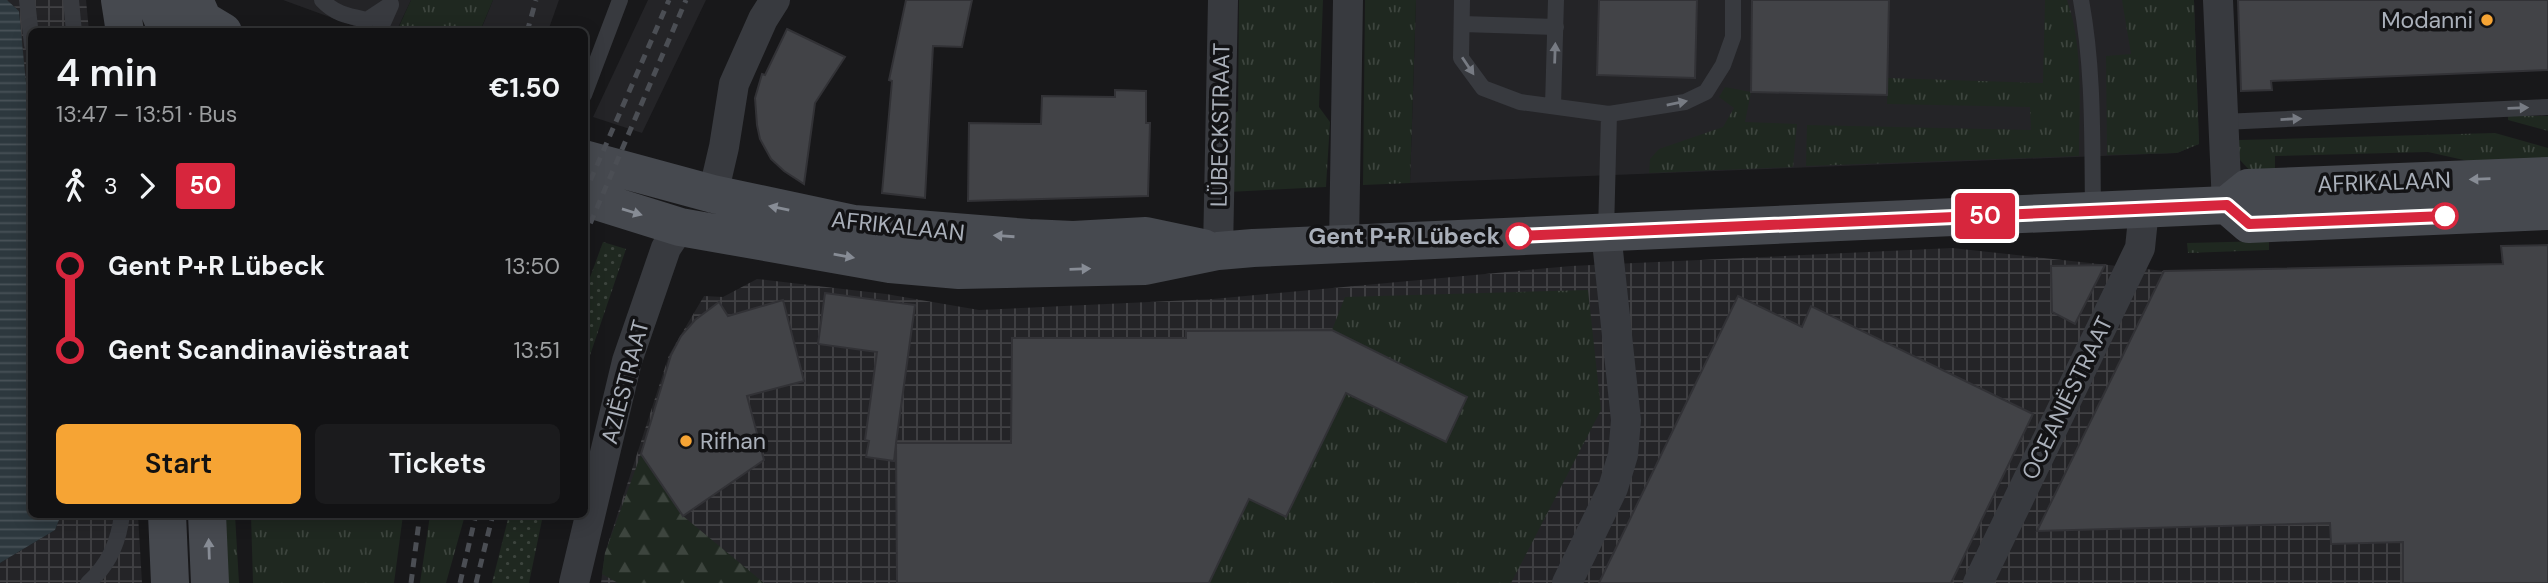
<!DOCTYPE html>
<html lang="en">
<head>
<meta charset="utf-8">
<style>
  :root { --surface:#121214; --page:#1b1b1d; --text:#f1f3f6; --muted:#9c9ea0; --line:#313234; --accent:#f6a434 }
  body { margin:0; font-family:"DM Sans",sans-serif; background:var(--page); color:var(--text); height:100vh; display:flex; flex-direction:column; font-size:26px; white-space:nowrap }
  * { box-sizing:border-box; margin:0 }
  p { font-size:23px; color:var(--muted) }
  .icon { flex:none; width:38px; height:38px; fill:none; stroke:currentColor; stroke-width:2; stroke-linecap:round; stroke-linejoin:round }
  .map { position:relative; flex:1; overflow:hidden }
  .drawer { position:absolute; left:28px; top:28px; width:560px; height:490px; display:flex; flex-direction:column; background:var(--surface); border-radius:10px; box-shadow:0 4px 18px #0003,0 0 0 2px var(--line) }
  .drawer>* { flex:none }
  .badge { padding:0 14px; border-radius:5px; font-size:24px; line-height:46px }
  .map>.badge { position:absolute; translate:-50% -50%; box-shadow:0 0 0 4px #fff }
  .legs { display:flex; align-items:center; gap:10px; height:77px; padding:0 28px; font-size:23px }
  .legs p { margin-inline-start:auto }
  .headline { display:flex; align-items:center; justify-content:space-between; height:119px; padding:0 28px }
  h1 { font-size:38px; font-weight:600; line-height:52px }
  .primary-button { display:flex; gap:14px; margin-top:auto; padding:14px 28px }
  .primary-button a { flex:1; height:80px; border-radius:10px; background:var(--accent); color:#111; font-size:28px; font-weight:600; line-height:80px; text-align:center }
  .primary-button a+a { background:var(--page); color:var(--text) }
  ul { padding:0 28px; list-style:none }
  li { display:flex; align-items:center; gap:24px; height:84px; font-size:26px }
  li i { display:grid; place-items:center; width:10px; height:100%; margin:0 9px; background:currentColor }
  li i::after { content:''; width:18px; height:18px; margin:-9px; border:5px solid; border-radius:50%; background:var(--surface) }
  li p { margin-inline-start:auto }
  li:first-child i { background:linear-gradient(#0000 50%,currentColor 0) }
  li:last-child i { background:linear-gradient(currentColor 50%,#0000 0) }
  .map>svg:first-child { display:block }
</style>
</head>
<body>
<div class="map">
<svg width="2548" height="583" viewBox="0 0 2548 583">
  <defs>
    <pattern id="industrial-grid" width="8" height="8" patternUnits="userSpaceOnUse" patternTransform="scale(1.75)"><rect width="8" height="8" fill="#242427"/><path d="M0 4h8M4 0v8" fill="none" stroke="#414144"/></pattern>
    <pattern id="grass-tufts" width="24" height="20" patternUnits="userSpaceOnUse" patternTransform="scale(1.75)"><rect width="24" height="20" fill="#1f2820"/><path d="M3 7l-1-3M5 7V3M7 7l1-3M15 17l-1-3M17 17v-4M19 17l1-3" fill="none" stroke="#3d453e"/></pattern>
    <pattern id="forest-firs" width="22" height="20" patternUnits="userSpaceOnUse" patternTransform="scale(1.75)"><rect width="22" height="20" fill="#1f2820"/><path d="M5 1l3.5 6h-7zM16 11l3.5 6h-7z" fill="#3d453e"/></pattern>
    <pattern id="park-dots" width="8" height="8" patternUnits="userSpaceOnUse" patternTransform="scale(1.75)"><rect width="8" height="8" fill="#1f2820"/><path d="M2 2h.1M6 6h.1" fill="none" stroke="#3d453e" stroke-width="1.8" stroke-linecap="round"/></pattern>
    <pattern id="water-rules" width="6" height="5" patternUnits="userSpaceOnUse" patternTransform="scale(1.75)"><rect width="6" height="5" fill="#2d383e"/><path d="M0 2.5h6" fill="none" stroke="#495258"/></pattern>
  </defs>
  <rect width="100%" height="100%" fill="#18181a"/>
  <path fill="#242427" d="M283,0H411L396,32L368,31Z
    M493,0H559L548,31L480,32Z
    M648,0H706L642,133L593,117Z
    M1416,0H2194L2199,144L2177,153L1410,183Z"/>
  <path fill="url(#industrial-grid)" d="M7,0H86L89,31L32,32L31,144L19,11Z
    M2501,246L2548,583H601L605,553L669,355L704,296L723,297L757,279L886,294L979,310L1213,299L1571,266L1952,248L2164,271L2502,264Z
    M61,515H138L142,583H0V563L55,530Z"/>
  <path fill="url(#grass-tufts)" d="M411,0H493L480,31H397Z
    M1239,0H1323L1319,107L1330,122L1326,187L1228,192L1230,117L1238,111Z
    M1365,0H1416L1410,183L1363,185Z
    M2045,0H2067C2084,48 2079,106 2079,156L1806,166L1807,125L2031,130L2030,107L1887,104L1888,78L2043,83Z
    M2122,0H2194L2199,144L2177,153L2107,155L2106,56L2131,54Z
    M1725,87L1751,92L1745,122L1797,124L1793,167L1649,173L1650,159L1659,149L1723,127L1734,108L1719,97Z
    M2508,116H2548V131L2508,120Z
    M2495,133L2548,148V167L2504,169L2428,152L2275,156V178L2254,175L2239,159V140Z
    M2269,241V250L2188,253L2187,243Z
    M1588,290L1601,410L1511,583H1209L1249,499L1286,516L1346,393L1446,441L1467,397L1332,330L1345,297Z
    M223,515H235L239,583H226Z
    M251,515H403L394,583H253Z
    M430,515H465L446,583H420Z"/>
  <path fill="url(#forest-firs)" d="M641,454L683,516L764,583H618L602,574L605,553Z"/>
  <path fill="url(#park-dots)" d="M603,242L626,249L585,370V291Z
    M509,515H543L529,583H492Z"/>
  <path fill="url(#water-rules)" d="M0,0H7L19,11L32,144V514L61,515L55,530L0,563Z"/>
  <path fill="#424347" stroke="#323236" stroke-width="2" d="M906,0H972L962,47L933,46L925,198L882,193L892,81L889,80Z
    M1599,0H1697L1695,78L1597,75Z
    M1752,0H1889L1887,95L1751,92Z
    M2238,0H2548V70L2271,81L2272,90L2241,91Z
    M787,29L845,57L815,103L804,184L784,171L771,159L760,139L757,125L755,98L762,74L765,75Z
    M1115,90L1146,91V123H1150L1148,196L968,201L969,123L1041,124L1042,96L1115,97Z
    M2548,245V583H2403V542L2331,544L2330,523L2037,531L2164,271L2503,264L2501,246Z
    M2105,265L2075,324L2052,312L2051,266Z
    M825,293L915,305L896,443H1011L1012,338H1186V331L1332,330L1467,397L1446,442L1346,393L1286,517L1249,499L1209,583H897L896,444L894,461L866,457L869,441L865,440L877,352L818,344Z
    M1738,296L1802,327L1811,306L2033,414L1951,583H1599Z
    M783,300L804,381L747,396L764,460L683,516L641,454L671,355L681,336L695,320L719,302L728,316Z"/>
  <g fill="none" stroke-linecap="round" stroke-linejoin="round">
    <path stroke="#383a3f" stroke-width="16" d="M27,0L32,45
      M71,0L74,32
      M322,0C335,14 348,16 367,20L391,4
      M1462,0L1461,58L1483,88L1520,102L1609,114L1685,102L1706,92L1723,65L1733,37V0
      M2081,0C2094,70 2092,140 2093,211
      M1462,24L1556,27
      M379,32L391,5
      M584,95L620,0
      M1553,106L1556,0
      M2223,122L2548,107
      M1606,232L1609,114
      M88,583C109,565 119,541 122,514"/>
    <path stroke="#383a3f" stroke-width="30" d="M2218,0L2227,205
      M713,194L724,147L734,84L763,19L775,0
      M1344,244L1348,0
      M1218,251L1223,0
      M574,583L627,361L666,248L680,227
      M1567,583L1613,488L1623,455L1626,420L1606,232
      M1978,583L2140,248L2144,209"/>
    <path stroke="#46494f" stroke-width="38" d="M120,0L125,32
      M155,0L168,32
      M194,0L203,20L223,32
      M584,159L713,194L854,224L1029,238L1073,240L1146,236L1203,248
      M584,197L680,227L890,264L959,270L1145,266L1218,251L1253,248L2227,205L2248,188L2548,176
      M2227,205L2249,224L2548,211
      M167,514L170,583
      M207,514L210,583"/>
    <path stroke="#4b4e54" stroke-width="5" stroke-dasharray="9 7" stroke-linecap="butt" d="M527,32L536,0
      M584,195L669,0
      M584,238L686,0
      M411,583L420,514
      M460,583L476,514
      M476,583L493,514"/>
  </g>
  <defs><path id="oneway-solid" d="M-6-.8H1V-3.2L6.5 0L1 3.2V.8H-6Z" transform="scale(1.75)"/></defs>
  <g fill="#777b83">
    <use href="#oneway-solid" transform="translate(1555 53) rotate(-88)"/>
    <use href="#oneway-solid" transform="translate(1468 66) rotate(56)"/>
    <use href="#oneway-solid" transform="translate(1677 103) rotate(-11)"/>
    <use href="#oneway-solid" transform="translate(2518 108) rotate(-2)"/>
    <use href="#oneway-solid" transform="translate(2291 119) rotate(-3)"/>
  </g>
  <g fill="#878c95">
    <use href="#oneway-solid" transform="translate(2480 179) rotate(178)"/>
    <use href="#oneway-solid" transform="translate(779 208) rotate(-168)"/>
    <use href="#oneway-solid" transform="translate(632 212) rotate(17)"/>
    <use href="#oneway-solid" transform="translate(1004 236) rotate(-176)"/>
    <use href="#oneway-solid" transform="translate(844 256) rotate(10)"/>
    <use href="#oneway-solid" transform="translate(1080 269) rotate(-2)"/>
    <use href="#oneway-solid" transform="translate(209 549) rotate(-92)"/>
  </g>
  <g fill="none" stroke-linecap="round" stroke-linejoin="round">
    <g stroke="#fff" stroke-width="16">
      <path id="line-1" d="M1519,236L2227,205L2249,224L2445,216"/>
    </g>
    <use href="#line-1" stroke="#d7263d" stroke-width="10"/>
  </g>
  <g fill="#f6a434" stroke="#131315" stroke-width="2.5">
    <circle cx="2487" cy="20" r="7"/>
    <circle cx="686" cy="441" r="7"/>
  </g>
  <g fill="#fff" stroke="#d7263d" stroke-width="3.5">
    <circle cx="2445" cy="216" r="12"/>
    <circle cx="1519" cy="236" r="12"/>
  </g>
  <g text-anchor="middle" dominant-baseline="central" stroke-width="7" stroke-linejoin="round" paint-order="stroke">
    <g font-size="23" fill="#aab0ba" stroke="#131315" text-anchor="end">
      <text x="2473" y="20">Modanni</text>
      <text x="700" y="441" text-anchor="start">Rifhan</text>
    </g>
    <g font-size="23" fill="#aab0ba" stroke="#131315">
      <text transform="translate(1220 125) rotate(-89)">LÜBECKSTRAAT</text>
      <text transform="translate(2384 182) rotate(-2)">AFRIKALAAN</text>
      <text transform="translate(898 226) rotate(6)">AFRIKALAAN</text>
      <text transform="translate(625 382) rotate(-75)">AZIËSTRAAT</text>
      <text transform="translate(2067 398) rotate(-64)">OCEANIËSTRAAT</text>
    </g>
    <g font-size="23" font-weight="bold" fill="#aab0ba" stroke="#131315" text-anchor="end">
      <text x="1500" y="236">Gent P+R Lübeck</text>
    </g>
  </g>
</svg>
<b class="badge" style="left:1985px;top:216px;background:#d7263d;color:#fff">50</b>
<section class="drawer">
<div class="headline"><div><h1>4 min</h1><p>13:47 – 13:51 · Bus</p></div><b>€1.50</b></div>
<div class="legs"><svg class="icon" aria-label="walk" viewBox="0 0 24 24"><circle cx="13" cy="4" r="2"/><path d="M13 8l-2 6 4 7M11 14l-3 7M7 12l3-4h3l4 4"/></svg>3<svg class="icon" aria-label="forward" viewBox="0 0 24 24"><path d="M9 5l7 7-7 7"/></svg><b class="badge" style="background:#d7263d;color:#fff">50</b></div>
<ul>
<li><i style="color:#d7263d"></i><b>Gent P+R Lübeck</b><p>13:50</p></li>
<li><i style="color:#d7263d"></i><b>Gent Scandinaviëstraat</b><p>13:51</p></li>
</ul>
<div class="primary-button"><a>Start</a><a>Tickets</a></div>
</section>
</div>
</body>
</html>
